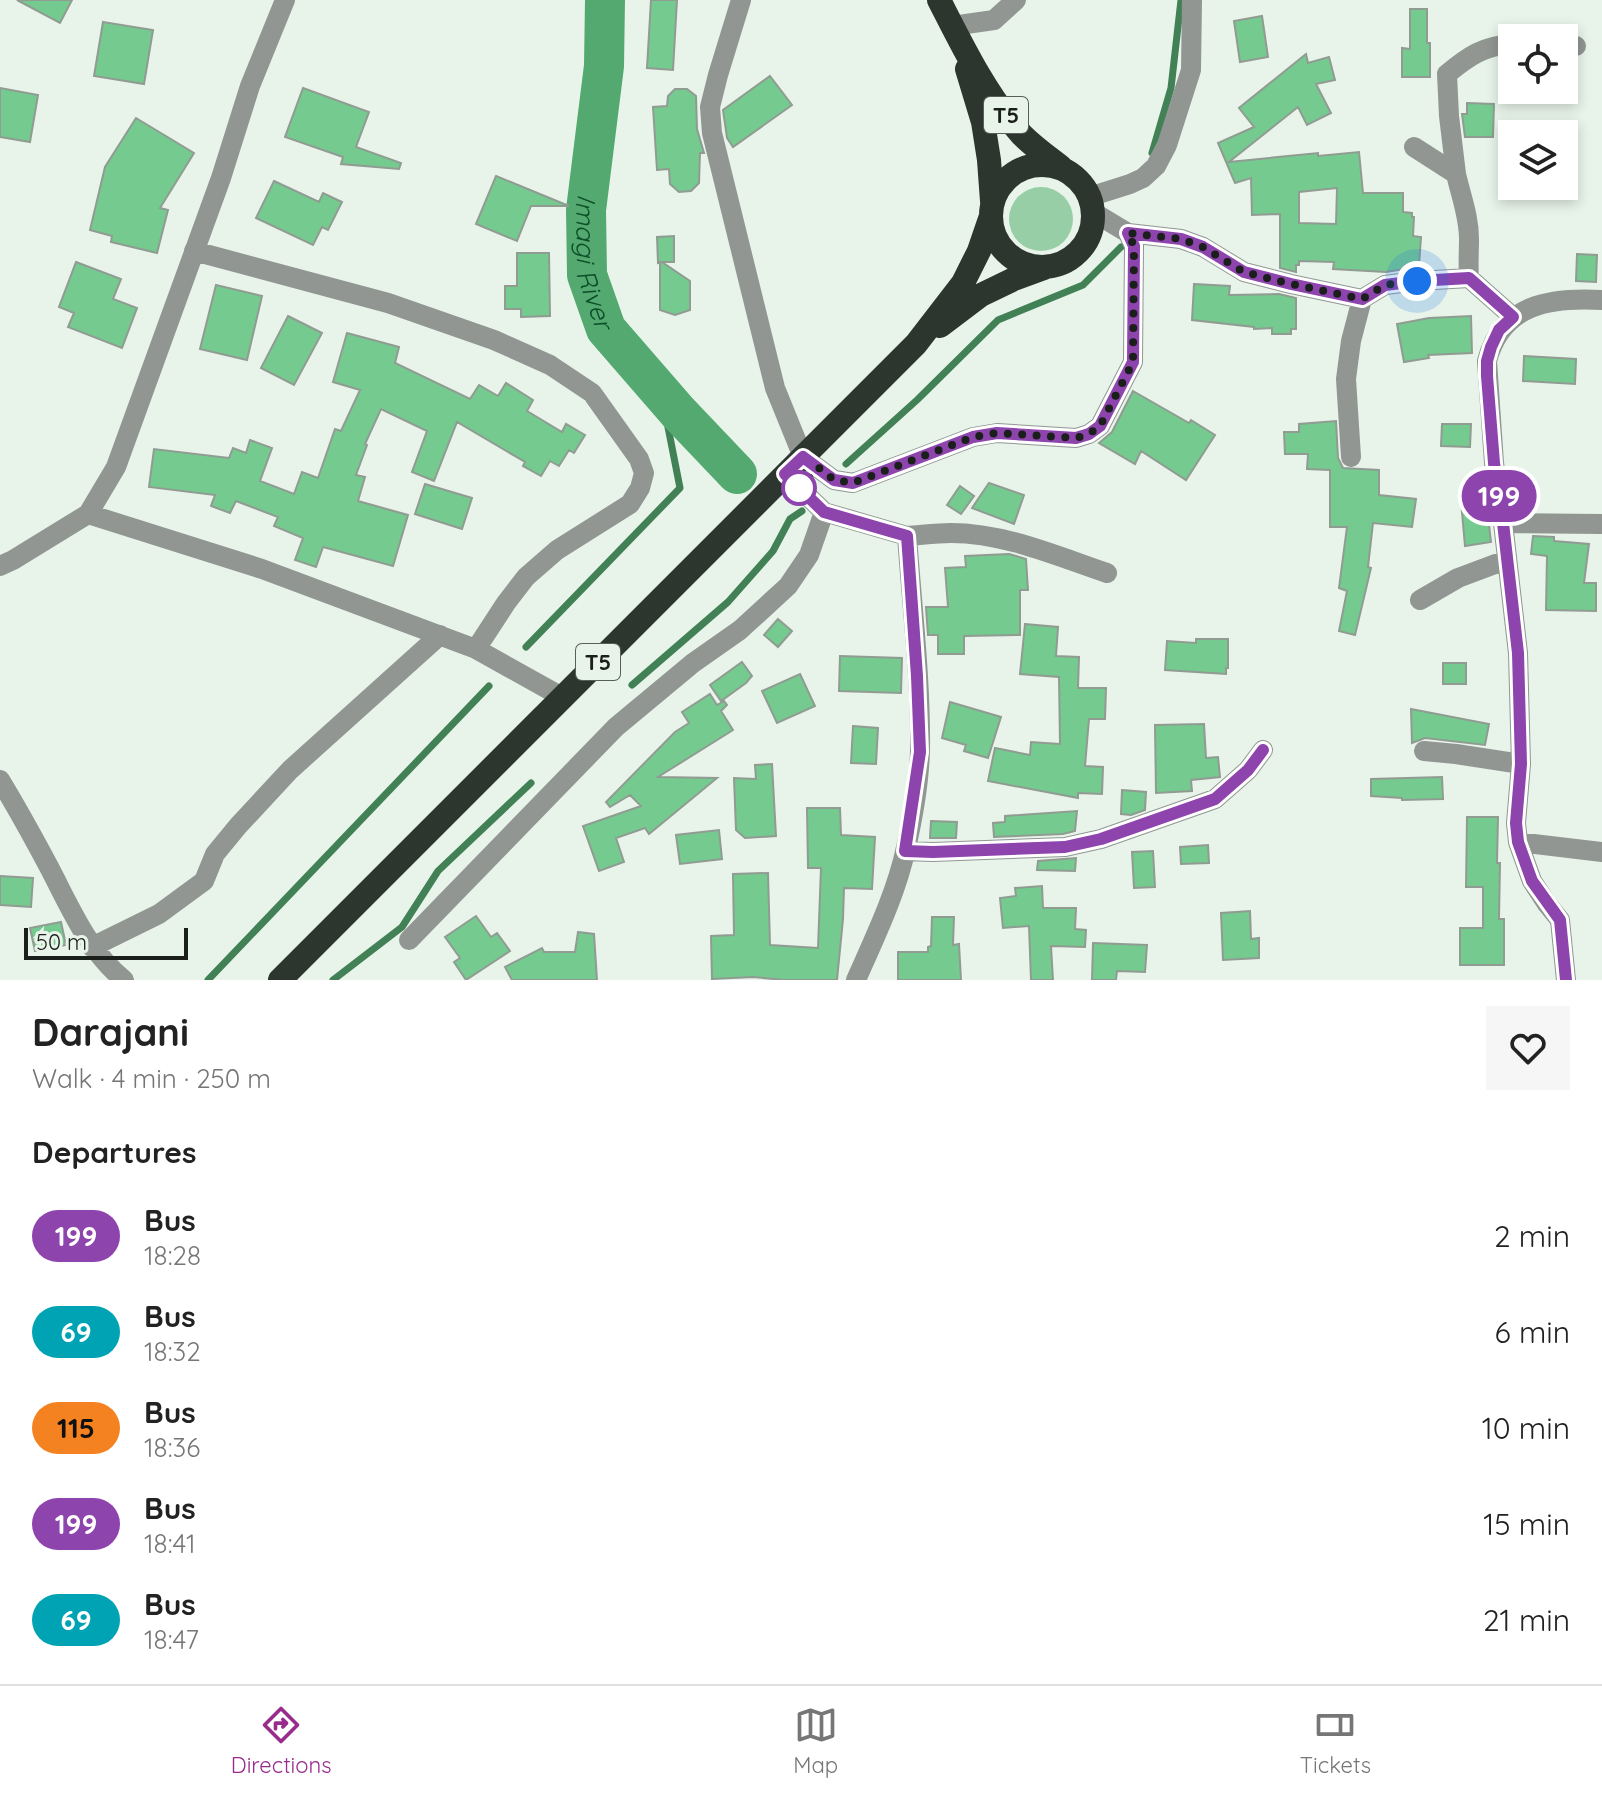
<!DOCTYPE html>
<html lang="en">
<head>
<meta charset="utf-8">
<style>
  :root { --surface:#fff; --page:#f6f6f6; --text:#222; --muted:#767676; --line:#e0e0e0; --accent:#982c8d }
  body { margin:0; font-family:Quicksand,sans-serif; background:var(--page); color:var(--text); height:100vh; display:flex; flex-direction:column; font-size:30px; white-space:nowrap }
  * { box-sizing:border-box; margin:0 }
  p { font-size:26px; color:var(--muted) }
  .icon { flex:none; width:44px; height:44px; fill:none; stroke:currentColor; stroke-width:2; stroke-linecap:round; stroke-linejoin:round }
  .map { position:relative; height:980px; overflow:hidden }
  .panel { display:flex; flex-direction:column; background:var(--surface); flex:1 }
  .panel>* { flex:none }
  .badge { padding:0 16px; border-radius:26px; font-size:28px; line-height:52px }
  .tools { position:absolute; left:1498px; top:24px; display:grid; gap:16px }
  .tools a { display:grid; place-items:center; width:80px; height:80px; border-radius:0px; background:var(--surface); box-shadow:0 4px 12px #0003; font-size:40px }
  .scale { position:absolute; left:24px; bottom:20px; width:164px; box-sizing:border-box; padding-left:8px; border:4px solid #1b1f1c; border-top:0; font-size:22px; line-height:28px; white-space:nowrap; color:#1b1f1c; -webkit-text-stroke:6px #e8f4ea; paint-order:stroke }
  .you { position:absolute; width:40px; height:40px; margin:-20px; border:6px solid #fff; border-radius:50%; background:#1a73e8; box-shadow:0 0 0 12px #1a73e833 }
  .map>.badge { position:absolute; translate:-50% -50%; box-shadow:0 0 0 4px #fff }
  h2 { padding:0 32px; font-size:30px; line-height:72px }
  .round { display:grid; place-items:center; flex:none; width:84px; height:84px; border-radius:0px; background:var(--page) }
  .summary { display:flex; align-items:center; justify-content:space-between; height:136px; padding:0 32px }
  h1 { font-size:38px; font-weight:700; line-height:60px }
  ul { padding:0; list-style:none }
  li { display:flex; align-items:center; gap:24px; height:96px; padding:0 32px }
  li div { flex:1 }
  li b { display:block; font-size:30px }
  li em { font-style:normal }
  li .badge { min-width:88px; font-weight:700; text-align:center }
  .dock { display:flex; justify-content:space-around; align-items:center; height:112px; border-top:2px solid var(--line); background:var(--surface); font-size:22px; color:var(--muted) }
  .dock a { display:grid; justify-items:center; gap:4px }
  .dock .active { color:var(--accent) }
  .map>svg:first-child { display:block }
</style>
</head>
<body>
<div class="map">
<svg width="1602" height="980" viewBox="0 0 1602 980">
  <rect width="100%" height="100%" fill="#e8f4ea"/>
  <path fill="#97cea5" d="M1009 219a32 32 0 1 1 64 0a32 32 0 1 1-64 0Z"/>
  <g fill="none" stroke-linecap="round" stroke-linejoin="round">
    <path stroke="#428056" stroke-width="7" d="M1152,153L1171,88L1181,0
      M846,464L917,400L998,320L1083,285L1121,247
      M526,647L680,488L667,422L678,412
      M632,685L728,602L773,551L790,519L802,511
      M208,980L489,686
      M333,980L402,927L438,871L531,783"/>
    <path stroke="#53a96f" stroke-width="40" id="s1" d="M605,0L604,66L586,210L587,275L606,329L678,412L737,474"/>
  </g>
  <path fill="#75cb8f" stroke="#909b92" stroke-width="2" fill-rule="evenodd" d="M17,0H72L60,23Z
    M651,0H677L673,70L647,68Z
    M1410,9H1427V43H1430V77H1402V48L1410,49Z
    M1262,16L1268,57L1240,62L1234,21Z
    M103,22L153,30L144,84L94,76Z
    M1306,54L1308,63L1329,57L1335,80L1316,84L1331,113L1307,125L1298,107L1229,162L1318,153V156L1359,152L1363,193H1403V212L1412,213V217H1414L1413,236L1421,237L1419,266L1405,265V269L1386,272L1333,269L1334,262L1299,261V265H1296V272L1280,268V214L1252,215L1251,178L1235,183L1218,143L1254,127L1239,108ZM1337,188L1336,224L1299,223V192Z
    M770,76L792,105L733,147L727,138L723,110Z
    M0,88L38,95L30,142L0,137Z
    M303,88L369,112L356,147L401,163L399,169L341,164L343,157L285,137Z
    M675,89H687L696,96L697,129L704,153H700L699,183L691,191L679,192L670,184L669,169L657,170L653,107L667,106L668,96Z
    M1467,103L1494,104L1493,137H1465L1462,114H1467Z
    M136,118L194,153L160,208L168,210L157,253L111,242L112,236L90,230L105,167Z
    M496,176L569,206H531L517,241L476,224Z
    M274,181L319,202L323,193L342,202L328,230L322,227L313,245L256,218Z
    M674,236V262H662L690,281V310L675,315L660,310V262L658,263L657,237Z
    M517,253H549L550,316L521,317V309H505V286H517Z
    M1577,254L1597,255L1596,282L1576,281Z
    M76,262L121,279L113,299L137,308L122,348L68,327L74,313L59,307Z
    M1194,284L1230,286L1229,295L1279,294L1296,298V329H1291V334H1272V328L1254,329V327L1192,320Z
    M216,285L262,296L247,360L200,349Z
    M288,316L322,333L294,385L261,368Z
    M1471,316L1472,353L1428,355L1429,358L1404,362L1397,324L1429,318Z
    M347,333L399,347L395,363L470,399L479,385L498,396L506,383L533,400L527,411L562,432L566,424L585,435L574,453L569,450L559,466L550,461L541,476L523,466L525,462L457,422L434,481L412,472L427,431L381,409L365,444L367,445L356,475L365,477L358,501L408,515L393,566L323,547L316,567L295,560L303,538L274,526L278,517L236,501L230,513L211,506L215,495L149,487L154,449L229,458L233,448L246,453L250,440L272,448L260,481L294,494L302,472L318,478L335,429L341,431L360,390L333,382Z
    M1524,356L1576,359L1575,384L1523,381Z
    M1133,391L1189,423L1191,420L1215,435L1186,480L1141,451L1135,464L1099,443L1112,432Z
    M1336,421L1338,458L1343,468L1379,470V495L1416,499L1412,527L1373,523L1368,567L1371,568L1355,635L1339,631L1347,591L1339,588L1347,527H1330V470L1307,469L1308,454H1285L1284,432H1299V424Z
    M1442,424H1471L1470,447L1441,446Z
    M989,483L1024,495L1014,524L972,508Z
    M425,484L472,498L462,529L415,514Z
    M960,486L974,496L961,514L947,505Z
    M1486,499L1491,542L1465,546L1461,501Z
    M1533,536L1554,537V541L1589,544L1584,583H1596V611L1546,610L1547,556L1531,554Z
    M1009,554L1026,559L1028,590H1020V635L964,636V654H938V635H928L926,607H948L945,568L966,567L965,556Z
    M778,619L792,631L778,647L764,635Z
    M1025,624L1058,627L1056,656L1079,657L1078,688H1106L1105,719H1089L1085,766L1103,767L1102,794L1078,793V798L988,781L995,748L1030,755L1031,742L1060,744L1059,677L1020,674Z
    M1196,639H1228V668H1226V674L1165,670L1167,641L1196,643Z
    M840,656L902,658L901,693L839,691Z
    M742,662L752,676L746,683L721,701L710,685Z
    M1443,663H1466V684H1443Z
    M800,674L815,706L777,723L762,691Z
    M710,694L717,705L724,701L727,705L721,711L733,730L658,777L717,778L649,834L645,828L616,838L624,862L599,871L583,826L641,806L630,795L610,807L606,802L675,732L689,723L682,712Z
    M950,702L1001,717L988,758L964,751L966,745L942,738Z
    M1411,709L1489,724L1485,745L1425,738L1412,743Z
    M1204,724L1206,758L1218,757L1220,777L1191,780L1192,791L1156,793L1155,725Z
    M853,726L878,728L876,764L851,763Z
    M772,764L776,836L745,838L736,830L734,778L756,779L755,765Z
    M1442,777L1443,799L1402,800V798L1371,796V779Z
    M1122,790L1146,792L1145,810L1131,815L1121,814Z
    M807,808H840L841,835L875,837L872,889L844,888L843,919L837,980H784L753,977L712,979L711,936L734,935L733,874L768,873L770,945L818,948L821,868H808Z
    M1077,811L1075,831L1063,834L994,837L993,823L1005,822V816Z
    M1467,817H1498L1497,863H1500L1499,919H1504V965H1460V928H1483V887H1466Z
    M931,821L957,822L956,838H930Z
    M719,830L722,859L680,864L676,835Z
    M1208,845L1209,863L1181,864L1180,847Z
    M1153,851L1155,887L1134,888L1132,852Z
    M1076,858L1075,871L1037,870L1038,861Z
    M0,876L33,878L31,907L0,905Z
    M1042,886L1043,908H1076L1075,929L1086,930L1085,947L1051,946L1053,980H1031L1029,926L1003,928L1000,898L1016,896L1015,888Z
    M1250,911L1251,939L1259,938V958L1223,960L1221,913Z
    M476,916L491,937L497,933L510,951L466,980L454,962L460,958L445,937Z
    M932,917H954L953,945L959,944L961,980H898V952H928V947L931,946Z
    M61,922L66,945L35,951L30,928Z
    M578,932L594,934L597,980H512L505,967L542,948L544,952H575Z
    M1093,943L1147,945L1145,972L1117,971L1116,980H1092Z"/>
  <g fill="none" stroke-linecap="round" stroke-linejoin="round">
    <path stroke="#919693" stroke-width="20" d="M741,0L718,75L710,107L712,133L775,388L803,457L834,480L853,483L973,437L997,433L1076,438L1089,434L1100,426L1133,362L1134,246L1128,233L1093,212
      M952,26L994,20L1016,0
      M1564,46H1576
      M1414,147L1456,174C1461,196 1469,216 1469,239C1469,252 1468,265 1469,278L1513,317
      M1456,174L1449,116L1447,74C1469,56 1483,46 1512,44
      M1089,197L1130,184L1143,178L1156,166L1167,145L1191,70L1192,0
      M1128,233L1181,239L1203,247L1244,272L1291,284L1362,299
      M194,251L388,303L494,340L550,365L592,393L639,459L644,473L640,488L630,504L557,550L526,577L506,603L476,649
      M1351,457L1346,379L1351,341L1362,299L1385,285L1417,281L1469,278
      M824,512L907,536C912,607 921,680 920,751C919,783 913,817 906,848C896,894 875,937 856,980
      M88,514L262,569L476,649L562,697
      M1503,523L1602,524
      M907,536C922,535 936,533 951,533C1004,533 1057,556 1107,573
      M0,566L13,560L88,514L116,467L221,178L250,86L285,0
      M1420,600L1458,578L1506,560
      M1424,751L1456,754L1521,764
      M0,780C17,808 33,837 49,867C70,907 88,951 124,980
      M1518,842L1602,852
      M905,851L933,852L1065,847L1101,839L1215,799L1248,770L1263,750
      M409,940L616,727L693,663L740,630L788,586L809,555L824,512L785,474
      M92,947L159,914L204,881L215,854L238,826L290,770L440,635
      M1566,980L1560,920L1547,904L1532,881L1518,842L1516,823L1521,764L1518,653L1503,523L1494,463L1487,361C1502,304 1550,297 1602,300"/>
    <path stroke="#2c362f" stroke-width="24" d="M939,0C962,45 987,97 1022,135C1034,147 1048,157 1061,167
      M967,69L983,122L989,160L992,201
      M991 216a51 51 0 1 1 102 0a51 51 0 1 1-102 0Z
      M940,326L981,295L1014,279L1044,268
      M280,980L916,344L963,283L979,251L990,219"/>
  </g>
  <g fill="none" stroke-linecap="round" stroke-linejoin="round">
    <g stroke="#fff" stroke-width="18">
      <path id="line" d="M1263,750L1248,770L1215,799L1101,839L1065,847L933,852L905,851L920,752L917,676L907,536L824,512L785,474L803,457L834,480L853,483L973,437L997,433L1076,438L1089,434L1100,426L1133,362L1134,246L1128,233L1181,239L1203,247L1244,272L1291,284L1362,299L1385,285L1417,281L1469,278L1513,317L1499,330L1491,347L1487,361V376L1494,463L1503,523L1518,653L1521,764L1516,823L1518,842L1532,881L1560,920L1566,980"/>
    </g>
    <use href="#line" stroke="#8e44ad" stroke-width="12"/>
    <path stroke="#1b1f1c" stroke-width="8" stroke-dasharray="0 14.4" d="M799,488L819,468L834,480L853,483L973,437L997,433L1076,438L1089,434L1100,426L1133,362L1134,246L1128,233L1181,239L1203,247L1244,272L1291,284L1362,299L1385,285L1417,281"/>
  </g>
  <circle fill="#fff" stroke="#8e44ad" stroke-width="4" cx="799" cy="488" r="16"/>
  <g text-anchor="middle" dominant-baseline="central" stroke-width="7" stroke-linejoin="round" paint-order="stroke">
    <g fill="#e8f4ea" stroke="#585f5a" stroke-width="2">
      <rect x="984" y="97" width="44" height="36" rx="6"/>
      <rect x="576" y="644" width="44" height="36" rx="6"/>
    </g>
    <g font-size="22" font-weight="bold" fill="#1b1f1c">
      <text x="1006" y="115">T5</text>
      <text x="598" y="662">T5</text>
    </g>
    <g font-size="26" font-style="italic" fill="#0d4f29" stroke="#e8f4ea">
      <text stroke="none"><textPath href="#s1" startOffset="264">Imagi River</textPath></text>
    </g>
  </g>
</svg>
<div class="tools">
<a><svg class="icon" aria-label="locate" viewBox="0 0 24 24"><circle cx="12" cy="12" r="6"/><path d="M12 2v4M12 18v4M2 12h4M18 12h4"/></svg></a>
<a><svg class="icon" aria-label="layers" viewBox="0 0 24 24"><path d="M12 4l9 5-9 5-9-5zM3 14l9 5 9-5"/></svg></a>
</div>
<div class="scale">50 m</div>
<div class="you" style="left:1417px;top:281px"></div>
<b class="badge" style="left:1499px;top:496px;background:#8e44ad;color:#fff">199</b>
</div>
<section class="panel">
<div class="summary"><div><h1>Darajani</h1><p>Walk · 4 min · 250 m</p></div><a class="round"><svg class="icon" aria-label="heart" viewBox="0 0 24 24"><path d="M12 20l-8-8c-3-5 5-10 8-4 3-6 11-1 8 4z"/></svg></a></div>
<h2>Departures</h2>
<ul>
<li><span class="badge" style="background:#8e44ad;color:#fff">199</span><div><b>Bus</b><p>18:28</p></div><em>2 min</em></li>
<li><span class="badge" style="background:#00a3b4;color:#fff">69</span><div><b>Bus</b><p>18:32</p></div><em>6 min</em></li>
<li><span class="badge" style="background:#f58220;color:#111">115</span><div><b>Bus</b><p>18:36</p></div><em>10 min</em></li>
<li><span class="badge" style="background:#8e44ad;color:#fff">199</span><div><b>Bus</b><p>18:41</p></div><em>15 min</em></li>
<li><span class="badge" style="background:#00a3b4;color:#fff">69</span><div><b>Bus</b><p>18:47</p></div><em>21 min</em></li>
</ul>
</section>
<nav class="dock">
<a class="active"><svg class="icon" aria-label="directions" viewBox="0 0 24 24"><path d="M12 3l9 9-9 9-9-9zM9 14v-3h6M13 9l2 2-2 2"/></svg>Directions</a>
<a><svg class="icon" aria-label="map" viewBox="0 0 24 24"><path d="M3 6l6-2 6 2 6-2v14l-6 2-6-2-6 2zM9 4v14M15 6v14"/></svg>Map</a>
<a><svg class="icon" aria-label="tickets" viewBox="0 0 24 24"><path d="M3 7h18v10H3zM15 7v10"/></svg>Tickets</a>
</nav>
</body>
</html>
